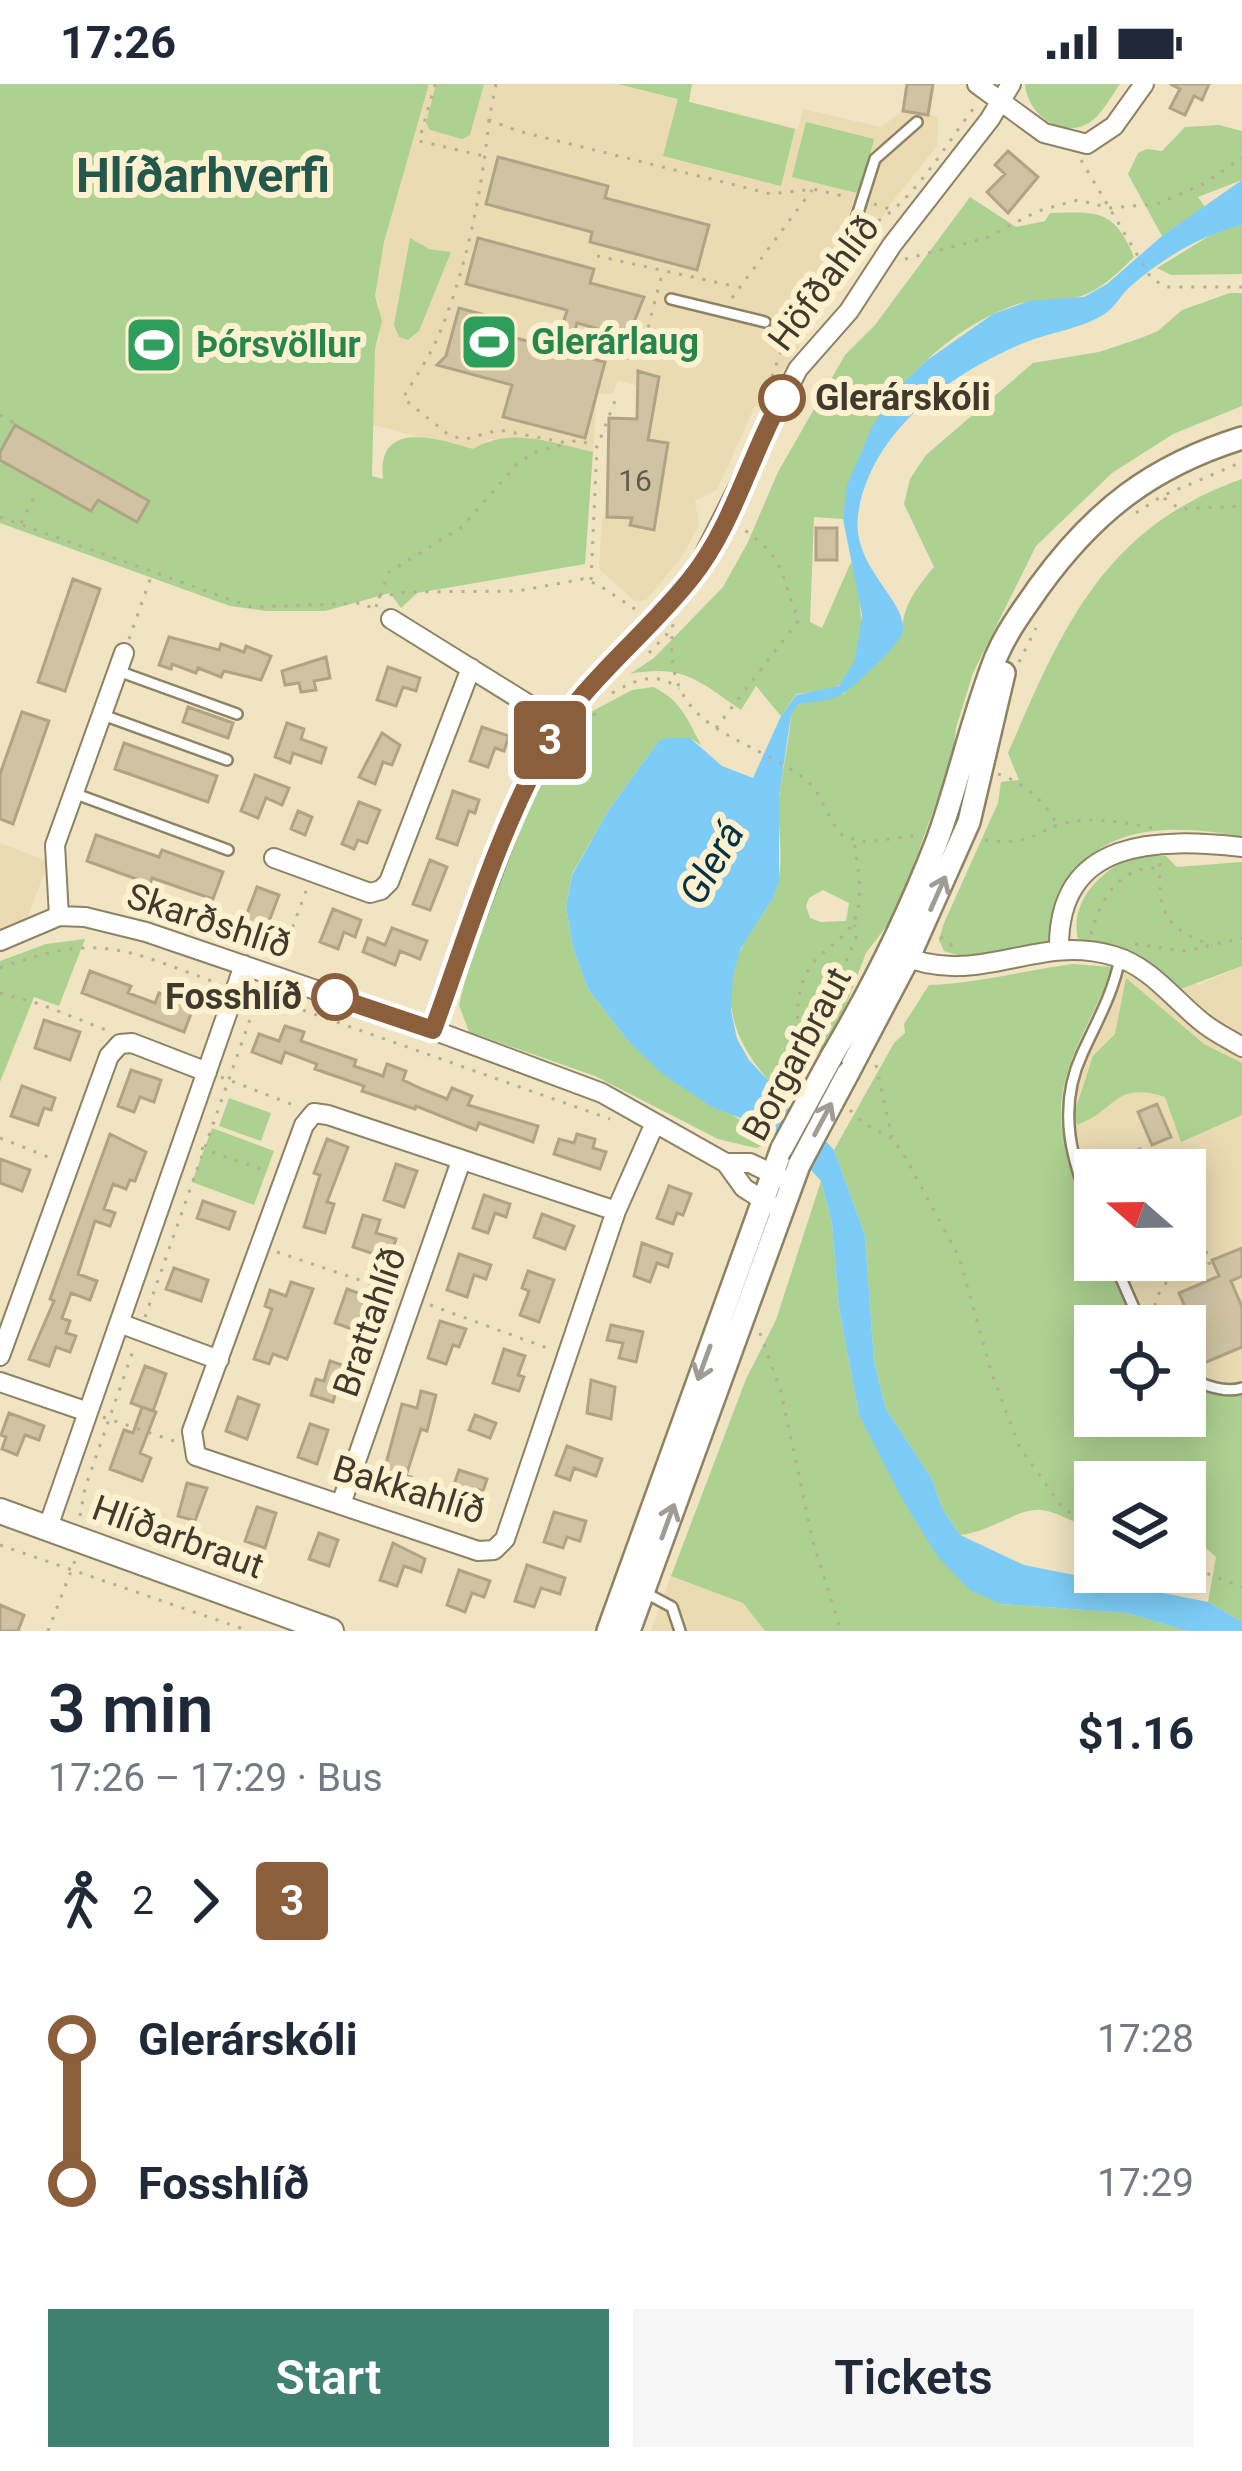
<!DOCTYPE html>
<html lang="en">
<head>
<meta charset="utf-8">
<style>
  :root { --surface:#fff; --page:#f6f6f7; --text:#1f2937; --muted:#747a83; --accent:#3f8071 }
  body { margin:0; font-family:Roboto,sans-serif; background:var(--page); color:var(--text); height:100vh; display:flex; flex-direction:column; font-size:45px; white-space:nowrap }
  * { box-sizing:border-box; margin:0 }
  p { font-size:39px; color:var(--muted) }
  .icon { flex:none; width:66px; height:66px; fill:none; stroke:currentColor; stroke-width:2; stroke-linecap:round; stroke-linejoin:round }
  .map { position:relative; height:1547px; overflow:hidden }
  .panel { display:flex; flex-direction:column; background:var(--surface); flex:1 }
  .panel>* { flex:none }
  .badge { padding:0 24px; border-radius:9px; font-size:42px; line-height:78px }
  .needle { width:78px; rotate:290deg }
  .tools { position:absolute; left:1074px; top:1065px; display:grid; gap:24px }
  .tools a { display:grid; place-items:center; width:132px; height:132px; border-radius:0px; background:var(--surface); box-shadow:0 6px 30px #0003; font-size:60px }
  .map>.badge { position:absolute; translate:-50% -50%; box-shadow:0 0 0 6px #fff }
  .legs { display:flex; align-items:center; gap:18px; height:132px; padding:0 48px; font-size:39px }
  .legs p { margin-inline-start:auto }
  .summary { display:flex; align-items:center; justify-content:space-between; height:204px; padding:0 48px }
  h1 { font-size:66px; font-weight:600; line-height:90px }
  .button { display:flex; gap:24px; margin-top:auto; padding:24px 48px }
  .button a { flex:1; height:138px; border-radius:0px; background:var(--accent); color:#fff; font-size:48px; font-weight:600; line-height:138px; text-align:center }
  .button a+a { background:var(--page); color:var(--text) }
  ul { padding:0 48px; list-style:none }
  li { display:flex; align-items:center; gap:42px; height:144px; font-size:45px }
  li i { display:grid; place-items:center; width:18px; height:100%; margin:0 15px; background:currentColor }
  li i::after { content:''; width:30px; height:30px; margin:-15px; border:9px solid; border-radius:50%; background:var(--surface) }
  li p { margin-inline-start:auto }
  li:first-child i { background:linear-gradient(#0000 50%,currentColor 0) }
  li:last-child i { background:linear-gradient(currentColor 50%,#0000 0) }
  .status { display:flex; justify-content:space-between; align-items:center; height:84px; padding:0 60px; background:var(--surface); direction:ltr }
  .status svg { height:33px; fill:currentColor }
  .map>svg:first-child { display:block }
</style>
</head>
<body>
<div class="status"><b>17:26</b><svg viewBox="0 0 49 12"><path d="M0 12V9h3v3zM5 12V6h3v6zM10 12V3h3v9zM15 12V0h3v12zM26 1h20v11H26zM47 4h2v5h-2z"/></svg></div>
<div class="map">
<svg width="1242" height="1547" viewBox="0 0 1242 1547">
  <rect width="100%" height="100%" fill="#f0e4c3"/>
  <path fill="#eadbb3" d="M429,0H618L798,45L803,25L881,43L903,27L907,0H933L928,30L938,33L937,62L892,118L760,323L755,322L717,406L695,417L699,441L681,474L646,516L635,517L599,485L602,433L607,432L609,334L637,335L638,302L618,296L613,310H597L593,368L542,357L490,355L473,366L373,341L375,264L380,254L379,221L375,212L384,158Z
    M0,759L49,778L26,836L0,847Z
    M1115,876L1199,901L1242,882V1305L1185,1295V1242H1141L1110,1176H1185V1086H1095V1141L1069,1065L1063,1030L1067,1000L1081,962L1101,926Z
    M671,1492L743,1519L765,1547H651Z"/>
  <path fill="#add191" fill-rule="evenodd" d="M0,0H429L384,158L375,212L382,237L375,265L372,392L383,395C376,334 439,355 473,365C510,342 552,359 593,368L585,480L417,509L401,524L390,509L325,527H266L230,522L0,439Z
    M436,0H484L470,51L462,55L430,46L426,39Z
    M618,0H692L689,18L795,45L781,102L663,72L678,15Z
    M1025,0H1120C1111,12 1102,31 1089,39C1060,56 1027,29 1025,0Z
    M806,38L874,55L861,110L792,93Z
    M1219,41L1242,47V96L1198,113L1205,123L1162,152L1128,90L1138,69L1147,65L1162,67L1185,43Z
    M970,113L1016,143L1045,137L1050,129C1098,128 1114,125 1134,173C1111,196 1091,215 1057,217C1041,218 1027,216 1012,222C925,255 854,343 843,435L814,433L810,538L822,544L851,478C861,509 871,575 842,599C832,608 809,608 796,610L781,632L756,602L741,626C699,597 683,580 630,590L654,574L723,503L747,460L778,388L845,271L875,241Z
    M1242,141V190L1171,191L1157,184L1219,146Z
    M410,154L429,165L451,168L419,247L408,256L399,253L394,241Z
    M1230,209H1242V322L1173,350L1112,389L1036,462L973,589L956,644L953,672L903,810L892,835L866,869L843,929L825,963L795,984L790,1018C745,977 712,925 742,863C752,841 773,823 778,798C784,771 777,742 779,714C782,687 789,659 791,631L796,621L844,610L857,594L878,579L903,547C901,523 919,501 934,483L904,420L910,395L926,371L1033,279L1099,268L1141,254L1158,247L1182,226ZM823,806L849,819L846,837L821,838L810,834L806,822L809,814Z
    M1242,395V753C1191,743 1120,737 1081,781C1062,802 1058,833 1052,860L965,874L944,867L939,856L944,839L998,719L1001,698L1019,696L1008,669C1063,543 1103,444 1242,395Z
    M653,603C680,615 688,636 701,661L690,654L658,658L608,727L572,790L566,823L573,864L588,905L628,957L740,1036L777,1048L769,1060L756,1064L718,1055L595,992L469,948L459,921L465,897L506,773L538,699L566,655L589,629L632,606Z
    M1136,772H1166L1177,783L1242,778V882L1178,906L1117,864L1078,855C1069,816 1103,784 1136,772Z
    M85,855L59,922L34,913L0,998V877L46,860Z
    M1072,880L1112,883C1096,934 1060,976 1061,1032C1062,1072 1085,1101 1094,1139C1097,1150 1095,1164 1095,1176H1110L1141,1242H1095V1271C1075,1291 1074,1319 1088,1344L1106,1349L1111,1343L1110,1332H1185V1295L1242,1305V1538L1208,1518L1216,1473L1185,1446V1398H1095V1447C1078,1441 1059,1428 1041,1426C1019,1423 991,1448 960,1451L942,1424L932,1395L886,1325L874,1277L865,1151L834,1066L894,959L905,949L904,940L929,901C978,899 1023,887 1072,880Z
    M1126,894L1204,960L1242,979V1031L1181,1058L1165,1013C1113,997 1118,1026 1077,1041L1074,1030L1093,972L1115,950Z
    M229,1014L271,1029L261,1057L219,1042Z
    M212,1044L274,1067L254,1121L192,1098Z
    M821,1097L832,1140L839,1224L859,1331L1001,1520L1127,1529L1187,1547H765L743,1519L671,1492L746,1295L776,1236Z"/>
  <path fill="#7dccf7" d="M1242,96V141C1203,150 1161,175 1131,202C1122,209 1116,222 1106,229C1086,243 1053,248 1029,257C955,286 870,346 858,431C851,483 907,516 903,547C900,561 853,604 841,611C828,618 811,617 797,621L791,631L779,712V797L773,814L741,864L733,891L731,927L737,955L749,976L834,1066L865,1151L874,1277L886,1325L932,1395L942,1424L960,1451L1024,1481L1208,1518L1242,1538V1547H1187L1127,1529L1001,1520L970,1506L938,1473L905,1420L859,1331L839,1224L832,1140L821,1097L777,1048L712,1023L664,991L628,957L588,905L573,864L566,823L572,791L608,727L658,658L666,654H690L722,682L753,694L781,632L796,611L839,602L855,576L862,531L843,435L847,401L872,343L897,305L926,277L993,230L1029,217L1084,213L1107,200L1162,152Z"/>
  <path fill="#d0c3a4" stroke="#b0a485" stroke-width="3" d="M907,0H933L928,31L903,27Z
    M1170,0H1209L1202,16L1194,12L1185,31L1170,24L1180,5Z
    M1008,67L1038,93L1008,129L987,108L1005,90L995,81Z
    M498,73L608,102L605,114L709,141L697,186L590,158L592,148L486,120Z
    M478,154L594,185L590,199L644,213L628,253L577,239L569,269L605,278L585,354L503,333L512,301L437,281L446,272L459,224L515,239L512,253L556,265L567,226L466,200Z
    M638,287L659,293L648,356L668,359L654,446L630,441L632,434L607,433L609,334L637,335Z
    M15,341L149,417L137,438L98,416L91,427L0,376V368Z
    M816,444H837V476H816Z
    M73,495L100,505L65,607L38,598Z
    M169,553L219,566L221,560L244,568L246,562L271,572L261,596L224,587L221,593L198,584L196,589L172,580L171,585L159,581Z
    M326,573L330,594L314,597L316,606L301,608L299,599L285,601L282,587Z
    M388,583L420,594L416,607L403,603L396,622L377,616Z
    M188,623L233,639L228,654L183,638Z
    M22,628L49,637L13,740L0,735V690Z
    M287,639L304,645L301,655L326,664L321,679L293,669L290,679L275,673Z
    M482,643L509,652L504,667L495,664L488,683L470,677Z
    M382,649L400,661L392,681L383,678L375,700L359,693Z
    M124,659L217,692L208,718L115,685Z
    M255,691L289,704L282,721L266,714L258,734L241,727Z
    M453,707L479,716L475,729L469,727L457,761L437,754Z
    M359,718L380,726L367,759L358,756L354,765L342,760Z
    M298,727L312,733L305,751L291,745Z
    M96,751L159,773L162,766L223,788L213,815L152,794L150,800L87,777Z
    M430,776L447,783L430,826L413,820Z
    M257,803L279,811L265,848L243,840Z
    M333,825L361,836L355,853L344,848L338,865L320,858Z
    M392,844L427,857L420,875L400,867L395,881L363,868L368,854L385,861Z
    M90,887L131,902L128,909L155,919L159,909L194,922L184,948L82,909Z
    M44,936L80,948L70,976L35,964Z
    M285,942L304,948L301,957L356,976L354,982L383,992L387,980L406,987L403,996L422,1005L447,1015L452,1004L472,1012L468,1021L538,1042L533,1058L479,1039L476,1046L416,1022L415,1025L362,1007L364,1002L315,985L317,980L285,968L281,979L252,968L259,950L279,957Z
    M131,986L161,996L154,1018L140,1013L134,1028L118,1022Z
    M22,1002L55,1014L51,1026L44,1024L38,1041L11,1032Z
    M1157,1020L1171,1053L1152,1061L1138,1028Z
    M110,1050L146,1068L135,1097L130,1096L126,1105L113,1100L104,1125L115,1129L110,1142L95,1137L78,1190L97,1197L90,1216L71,1209L62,1234L70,1237L66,1249L76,1252L70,1268L56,1263L49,1282L29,1275L54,1217L50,1215Z
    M577,1050L595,1055L593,1064L606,1068L600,1085L554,1070L559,1055L574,1059Z
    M327,1055L348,1063L327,1118L334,1120L325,1149L304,1143L320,1091L314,1089Z
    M1140,1065L1149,1086H1127L1121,1073Z
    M0,1075L30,1086L22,1107L0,1099Z
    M396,1080L417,1087L404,1123L384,1116Z
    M669,1102L691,1110L683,1131L677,1129L673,1140L657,1134Z
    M484,1111L510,1120L506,1133L495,1129L488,1149L473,1144Z
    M203,1117L235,1128L229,1145L197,1134Z
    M542,1130L574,1142L565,1165L534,1153Z
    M363,1131L380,1136L376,1149L396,1155L389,1175L353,1163Z
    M642,1159L672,1170L668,1183L657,1179L650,1198L634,1192Z
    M1242,1164V1192L1231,1197L1242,1223V1263L1204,1279L1181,1224L1185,1223L1179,1209L1219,1192L1212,1176Z
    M459,1170L491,1181L486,1195L474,1191L467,1213L447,1206Z
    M174,1184L208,1196L201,1217L166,1205Z
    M528,1187L554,1196L539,1238L520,1231L529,1207L522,1204Z
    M291,1198L313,1205L287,1275L273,1270L269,1280L254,1275L272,1225L265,1222L270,1206L286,1212Z
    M347,1205L374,1215L369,1229L362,1227L355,1246L335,1239Z
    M440,1237L466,1245L459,1263L453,1261L446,1280L428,1274Z
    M611,1241L643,1248L636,1278L619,1274L623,1259L607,1256Z
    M504,1265L525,1272L518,1291L524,1293L519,1307L493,1299Z
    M330,1277L351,1284L346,1300L339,1297L333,1318L311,1311L316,1295L324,1297Z
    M145,1282L166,1290L153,1327L131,1319Z
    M591,1296L615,1303L611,1335L587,1329Z
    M421,1307L436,1311L427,1347L421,1345L406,1392L411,1393L407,1406L381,1398L402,1320L417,1324Z
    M238,1313L259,1321L247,1355L226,1347Z
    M142,1323L156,1328L140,1369L151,1374L142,1397L110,1385L124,1346L133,1349Z
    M9,1329L44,1342L39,1356L25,1351L17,1371L2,1365L6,1353L1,1351Z
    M475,1331L496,1339L490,1354L469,1346Z
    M310,1340L328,1346L317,1380L298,1373Z
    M567,1362L602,1375L596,1392L574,1384L570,1396L556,1391Z
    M459,1386L487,1395L483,1407L473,1404L467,1424L448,1418Z
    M187,1399L207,1404L195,1437L178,1432Z
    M257,1423L276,1429L265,1464L245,1457Z
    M554,1428L586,1437L580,1457L567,1453L563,1464L544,1458Z
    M319,1449L338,1456L329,1482L309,1475Z
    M393,1459L425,1475L421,1488L404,1482L397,1502L380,1496Z
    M527,1481L565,1494L560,1510L541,1504L534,1523L515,1517Z
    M459,1486L490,1497L484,1513L472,1509L465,1528L447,1521Z
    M0,1521L24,1531L18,1547H0Z"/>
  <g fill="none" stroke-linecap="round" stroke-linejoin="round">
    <g stroke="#8e8264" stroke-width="14">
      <path id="service" d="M855,138L875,75L917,38
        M671,215L765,238
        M118,587L237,630
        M103,631L227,676
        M76,710L228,766
        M1095,1134C1072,1079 1056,1026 1082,970C1097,937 1113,910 1120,874
        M1113,1176L1142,1242
        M1185,1292C1201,1300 1224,1310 1242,1304
        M642,1507L672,1523L680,1547"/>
    </g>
    <g stroke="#8e8264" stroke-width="22">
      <path id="minor" d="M977,0L1044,49L1087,60L1114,42L1144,0
        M391,535L560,640
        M274,774L370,809L381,806L389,798L471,584
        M59,832L55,761L124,569
        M0,857L59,832L85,833L146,848L433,946L602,1009L726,1079L744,1104L771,1121
        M1059,866C1057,753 1159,754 1242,763
        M895,869C981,907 1032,848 1114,872C1151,883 1173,915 1202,938C1214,948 1229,955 1242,963
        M433,946L521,713L560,640L695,489L798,285L849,227L892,161L990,35L1011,0
        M726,1079H750L783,1095
        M616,1127L328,1031L314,1029L304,1041L192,1347L196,1372L478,1467L494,1466L505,1455L616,1127L655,1039
        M119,1239L219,1276
        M0,1272L109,972L120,960L132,959L207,988
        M0,1298L88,1328
        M341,1420L461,1077
        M48,1443L244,881"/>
    </g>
    <g stroke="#8e8264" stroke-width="26">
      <path id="tertiary" d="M832,972C873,903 908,832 937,757C959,697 972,633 996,573C1007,547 1023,526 1039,503C1094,427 1152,382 1242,354
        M848,989L908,875L969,738L1004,589
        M608,1547L782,1064
        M629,1547L799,1081"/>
    </g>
    <g stroke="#8e8264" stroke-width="28">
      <path id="secondary" d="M0,1427L331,1547"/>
    </g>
    <path stroke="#b7ad93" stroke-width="3" stroke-dasharray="3 9" stroke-linecap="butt" d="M435,0L419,57L484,72
      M496,0L489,36L518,47L771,110L813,105L847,113
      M489,36C482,106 467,183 440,248C431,271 416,292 403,314L450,352L466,355L499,346L568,359L578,356L597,363L618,309
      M1081,76L1151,194L1166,203H1242
      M874,120L893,126
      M868,143C914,119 945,61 976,21
      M597,172L738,203
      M905,175L986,154L1038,127L1078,116L1109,124L1157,120L1203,100L1242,74
      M732,214L812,106
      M574,249L632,260L626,281
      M632,260L647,248L663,186
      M768,304L788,247L862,150
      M0,331L16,340
      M1164,414L1180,425L1242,422
      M1136,429L1162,412L1242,378
      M0,433L251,523L362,519L374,525
      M21,439L37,408
      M591,496L597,363
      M378,513L406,508L518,507L583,495L599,501L636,526
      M376,523L389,488L462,443L518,379L535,368L565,360
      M673,540C661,644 734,646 801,692C823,706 826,737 844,753L866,758L921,751
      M129,555L152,490
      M649,569L671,546
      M1019,578L1036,544
      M612,609C635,596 657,586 679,605
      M716,644L799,536C779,491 788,476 743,445
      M559,676L563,678L598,625
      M998,690C1022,697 1046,718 1057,741
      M985,756C1038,763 1035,743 1076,737C1102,734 1126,739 1152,744
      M1160,779C1158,827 1164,845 1212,861
      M1091,850C1100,817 1118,782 1158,784
      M940,853L957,865
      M1135,860L1185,867L1242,854
      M280,877L306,807
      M0,884C101,847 125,866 220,900
      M0,909L40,920L106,946
      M846,909L838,898L856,853L855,841
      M269,914L610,1035
      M876,981L892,1053
      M805,982C797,951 791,908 812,880C825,863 849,854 856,832C864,809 857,780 854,757
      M221,993L296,1022
      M850,1026L863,1039L893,1055L904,1071L959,1173L991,1287L1019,1362L1062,1423L1095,1447
      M0,1054L51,1074
      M201,1064L266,1087
      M277,1168L398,1209
      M430,1221L550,1265
      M145,1233L254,924L269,908
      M1153,1234C1157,1193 1175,1192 1210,1179L1198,1142
      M760,1249L781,1308L813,1458L841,1547
      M103,1333L174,1357
      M80,1432L85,1404L134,1264
      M0,1461L249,1547
      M1185,1481L1242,1503
      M48,1547L76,1474"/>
    <use href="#service" stroke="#fff" stroke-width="9"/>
    <use href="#minor" stroke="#fff" stroke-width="18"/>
    <use href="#tertiary" stroke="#fff" stroke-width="21"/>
    <use href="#secondary" stroke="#fff" stroke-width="24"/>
    <g stroke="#8e8264" stroke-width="26" stroke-linecap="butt">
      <path id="tertiary-bridge" d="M782,1064L832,972
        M799,1081L848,989"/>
    </g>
    <use href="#tertiary-bridge" stroke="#fff" stroke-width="21"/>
  </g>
  <defs><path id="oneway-shaft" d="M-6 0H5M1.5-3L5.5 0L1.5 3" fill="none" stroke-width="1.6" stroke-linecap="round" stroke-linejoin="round" transform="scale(3)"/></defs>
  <g stroke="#9f9c96">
    <use href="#oneway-shaft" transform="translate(938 809) rotate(-66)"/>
    <use href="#oneway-shaft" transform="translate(823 1035) rotate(-62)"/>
    <use href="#oneway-shaft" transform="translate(704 1279) rotate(110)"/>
    <use href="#oneway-shaft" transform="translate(668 1437) rotate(-70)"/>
  </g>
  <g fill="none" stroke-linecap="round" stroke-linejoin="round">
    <g stroke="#fff" stroke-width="27">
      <path id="line-1" d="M335,913L433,946C467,853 496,754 544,666C580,600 645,553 692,493C733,441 750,372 782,314"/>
    </g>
    <use href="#line-1" stroke="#8b5e3c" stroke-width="18"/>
  </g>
  <defs>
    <g id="stadium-square" transform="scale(3)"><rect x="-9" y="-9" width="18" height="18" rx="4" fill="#2e9e5b" stroke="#fef1d0"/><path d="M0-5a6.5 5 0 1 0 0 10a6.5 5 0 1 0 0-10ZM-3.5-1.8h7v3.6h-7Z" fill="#fff"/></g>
  </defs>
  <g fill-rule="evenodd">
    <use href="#stadium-square" x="489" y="258"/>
    <use href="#stadium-square" x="154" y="261"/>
  </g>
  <g fill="#fff" stroke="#8b5e3c" stroke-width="6">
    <circle cx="782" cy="314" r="21"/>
    <circle cx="335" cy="913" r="21"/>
  </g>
  <g text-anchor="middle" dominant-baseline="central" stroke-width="12" stroke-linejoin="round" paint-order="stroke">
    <g font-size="30" fill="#635c4b">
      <text x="635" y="396">16</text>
    </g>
    <g font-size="36" fill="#3f3a2d" stroke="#fef1d0">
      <text transform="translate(824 199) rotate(-53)">Höfðahlíð</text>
      <text transform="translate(209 837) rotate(18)">Skarðshlíð</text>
      <text transform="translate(797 970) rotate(-62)">Borgarbraut</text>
      <text transform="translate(370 1238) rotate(-71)">Brattahlíð</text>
      <text transform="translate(409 1406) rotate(17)">Bakkahlíð</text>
      <text transform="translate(178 1453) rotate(20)">Hlíðarbraut</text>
    </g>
    <g font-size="36" font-weight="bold" fill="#27864d" stroke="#fef1d0" text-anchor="start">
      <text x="531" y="258">Glerárlaug</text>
      <text x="196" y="261">Þórsvöllur</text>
    </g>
    <g font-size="36" font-weight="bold" fill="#3f3a2d" stroke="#fef1d0" text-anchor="start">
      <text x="815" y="314">Glerárskóli</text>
      <text x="302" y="913" text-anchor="end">Fosshlíð</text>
    </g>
    <g font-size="39" font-style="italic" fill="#013247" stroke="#fef1d0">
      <text transform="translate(712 779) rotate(-60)">Glerá</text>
    </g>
    <g font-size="48" font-weight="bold" fill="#23584c" stroke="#fef1d0">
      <text x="203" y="91">Hlíðarhverfi</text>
    </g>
  </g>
</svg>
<div class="tools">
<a><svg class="needle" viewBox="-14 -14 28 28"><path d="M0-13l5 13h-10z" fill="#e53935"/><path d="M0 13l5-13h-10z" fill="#747a83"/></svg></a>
<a><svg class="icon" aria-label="locate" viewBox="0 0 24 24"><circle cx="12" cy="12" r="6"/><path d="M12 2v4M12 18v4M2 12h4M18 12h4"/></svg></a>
<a><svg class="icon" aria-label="layers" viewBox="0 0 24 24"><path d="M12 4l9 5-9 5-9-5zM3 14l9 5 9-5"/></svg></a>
</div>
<b class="badge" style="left:550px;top:656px;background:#8b5e3c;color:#fff">3</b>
</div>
<section class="panel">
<div class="summary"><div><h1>3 min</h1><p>17:26 – 17:29 · Bus</p></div><b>$1.16</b></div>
<div class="legs"><svg class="icon" aria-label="walk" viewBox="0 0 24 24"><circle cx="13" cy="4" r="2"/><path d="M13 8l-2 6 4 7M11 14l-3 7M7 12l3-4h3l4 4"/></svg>2<svg class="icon" aria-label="forward" viewBox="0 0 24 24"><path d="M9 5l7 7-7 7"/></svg><b class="badge" style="background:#8b5e3c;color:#fff">3</b></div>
<ul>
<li><i style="color:#8b5e3c"></i><b>Glerárskóli</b><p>17:28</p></li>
<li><i style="color:#8b5e3c"></i><b>Fosshlíð</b><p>17:29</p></li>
</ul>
<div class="button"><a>Start</a><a>Tickets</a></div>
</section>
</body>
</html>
